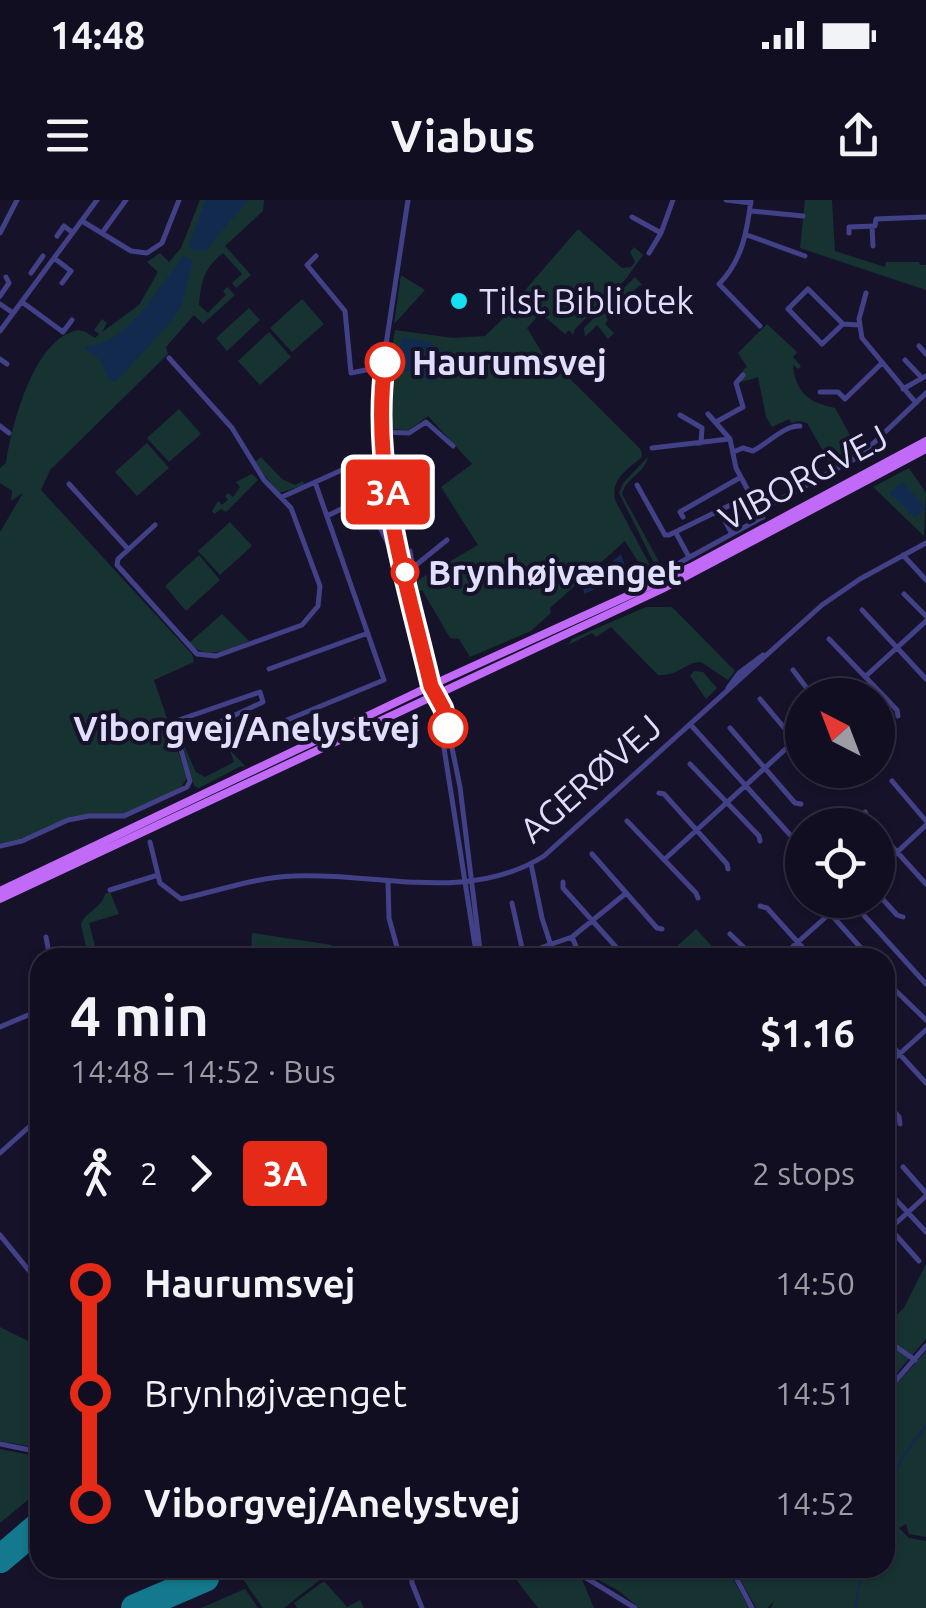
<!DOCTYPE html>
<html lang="en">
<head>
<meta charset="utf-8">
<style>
  :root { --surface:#100e20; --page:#191729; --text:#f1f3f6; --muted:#9c9ca5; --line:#302e3e }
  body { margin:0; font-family:Ubuntu,sans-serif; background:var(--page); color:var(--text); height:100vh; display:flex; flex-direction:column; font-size:38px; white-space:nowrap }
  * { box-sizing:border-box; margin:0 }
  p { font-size:32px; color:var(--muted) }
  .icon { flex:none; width:55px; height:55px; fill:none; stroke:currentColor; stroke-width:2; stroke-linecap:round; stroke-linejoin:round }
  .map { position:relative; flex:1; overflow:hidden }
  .drawer { position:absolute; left:30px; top:748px; width:865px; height:630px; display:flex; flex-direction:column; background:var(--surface); border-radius:30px; box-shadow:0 2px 8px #0004,0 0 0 2px var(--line) }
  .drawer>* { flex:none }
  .badge { padding:0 20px; border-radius:8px; font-size:35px; line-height:65px }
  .needle { width:65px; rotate:318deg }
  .tools { position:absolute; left:785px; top:478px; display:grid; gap:20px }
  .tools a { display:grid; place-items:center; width:110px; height:110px; border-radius:50%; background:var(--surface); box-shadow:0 2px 8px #0004,0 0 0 2px var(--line); font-size:50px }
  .map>.badge { position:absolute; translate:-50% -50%; box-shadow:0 0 0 5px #fff }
  .legs { display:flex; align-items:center; gap:15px; height:110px; padding:0 40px; font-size:32px }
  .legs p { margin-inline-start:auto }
  .head { display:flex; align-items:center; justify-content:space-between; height:170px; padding:0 40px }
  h1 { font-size:55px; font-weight:600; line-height:75px }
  ul { padding:0 40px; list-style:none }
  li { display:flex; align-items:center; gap:35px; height:110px; font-size:38px }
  li i { display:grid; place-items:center; width:15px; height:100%; margin:0 12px; background:currentColor }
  li i::after { content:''; width:25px; height:25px; margin:-12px; border:8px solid; border-radius:50%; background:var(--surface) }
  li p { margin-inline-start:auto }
  li:first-child i { background:linear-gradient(#0000 50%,currentColor 0) }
  li:last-child i { background:linear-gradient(currentColor 50%,#0000 0) }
  .status { display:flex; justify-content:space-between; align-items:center; height:70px; padding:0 50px; background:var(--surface); direction:ltr }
  .status svg { height:28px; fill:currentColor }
  header { display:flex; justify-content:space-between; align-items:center; height:130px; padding:0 40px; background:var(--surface); font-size:45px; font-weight:600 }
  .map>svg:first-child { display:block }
</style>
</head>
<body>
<div class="status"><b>14:48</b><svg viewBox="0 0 49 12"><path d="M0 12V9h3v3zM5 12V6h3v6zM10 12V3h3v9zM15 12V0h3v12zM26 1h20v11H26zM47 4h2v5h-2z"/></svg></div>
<header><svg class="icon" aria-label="menu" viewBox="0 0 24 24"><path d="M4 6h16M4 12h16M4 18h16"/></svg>Viabus<svg class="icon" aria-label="share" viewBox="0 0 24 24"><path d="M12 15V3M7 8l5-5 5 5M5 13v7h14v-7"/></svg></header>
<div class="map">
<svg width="926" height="1408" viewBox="0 0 926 1408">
  <rect width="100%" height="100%" fill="#16122a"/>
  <path fill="#163332" d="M200,0H264L263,11L225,46L251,75L236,88L232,83L242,74L223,53C204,68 201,82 199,105L208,113L226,95L223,91L227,87L235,95L203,124L194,115L166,147L168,154L50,270L41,290L192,454L194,462L154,480L187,578L181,587L125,614L73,616L23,638L0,643V332L23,293L11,301L12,291L0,283V268L6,263C12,225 32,144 74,131C82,128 89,134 95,138L99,134L94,130L102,119L107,123L102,132L139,105L158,72L147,62L160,53L169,62L181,48Z
    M805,0H832L835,51L885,67L886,62H919L920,65H926V90L800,48Z
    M578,29L622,68L631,67L635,62L630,52L634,47L643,55L625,80L575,129L573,135L569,130L565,134L520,96Z
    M401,75L425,90L394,124Z
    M635,77L643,86L640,85L606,117L608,120L605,124L614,133L608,139L597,125L585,137L584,128Z
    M302,99L324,124L292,152L270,128Z
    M521,100L539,115L527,128L547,161L554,163L641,250L642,257C627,270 611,278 615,300L651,367L642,368L625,341L550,408L551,413L531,431L470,457L459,439L450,438L422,390L416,392L413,383L478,345L441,287L472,264L428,216L409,230L383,229V201L395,130L453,138L485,136L508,114L518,120L510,112Z
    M249,108L260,120L227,151L216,138Z
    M767,124L797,152L793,157L801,166L798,169L793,165C796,193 808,202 835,208L860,253L833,268L807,223L798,221L792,223L789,219L772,227L766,217L758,177L741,182L743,170L747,167L738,153Z
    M269,132L291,157L260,185L238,161Z
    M179,209L201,234L169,262L147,238Z
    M147,243L169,268L137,296L115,272Z
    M261,257L282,279L295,285L303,281L304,285L279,293L254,263Z
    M648,257C645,273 626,278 622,294L663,369L656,367L619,293L623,283Z
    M909,268L926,293L924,336L873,287Z
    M252,274L258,280L226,312L221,309L214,314L212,311L218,301L222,305L228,300L225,296L228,293L233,297L240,287L236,282Z
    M230,322L252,346L220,375L198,351Z
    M199,355L220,380L186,411L165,386Z
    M646,407H671L675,410L735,471L728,480L701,462C684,462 681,476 658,475L611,427L596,437L592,433L568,445L572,439Z
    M222,414L249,441C227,449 208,462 189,443Z
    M694,471L703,472L717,488L706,499L690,476Z
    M181,539L196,572L205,577L234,562L230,550L246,567L241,566L199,588L194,586Z
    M110,692L119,714L89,723L98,757H88L81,724C86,711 102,708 105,694Z
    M696,729L722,757H665Z
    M252,733L332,745L329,757L251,758Z
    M926,1064V1139L885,1187V1125L904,1108Z
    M0,1127L40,1147V1248L0,1241Z
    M926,1151V1337L909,1334L906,1324L899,1328L909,1338L926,1341V1408H771L774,1401L767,1408H756L734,1368H885V1197Z
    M0,1249L40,1257V1290L0,1323Z
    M235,1368H335L284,1408H263Z
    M507,1368H565L581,1377L594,1408H538Z
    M576,1368H727L749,1408H639L619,1391Z
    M324,1381L347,1407L360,1400L364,1408H297L294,1403Z
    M245,1389L258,1408H201Z"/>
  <path fill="#122a4e" d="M206,0H248L206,50L196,51L190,48V42Z
    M184,56L192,60V64L182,104L174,118L116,182L109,180L100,160L85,149L86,146C130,144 158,86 184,56Z
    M402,137L430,142L444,153L432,183L414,171L400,172L396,168Z
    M902,282L926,307L915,318L889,293Z
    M621,354L625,366C615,381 600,387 584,394L583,387Z
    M784,1368H843C826,1386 803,1380 784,1368Z"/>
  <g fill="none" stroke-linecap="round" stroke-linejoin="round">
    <path stroke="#122a4e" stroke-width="2.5" d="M885,1292L903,1257L926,1225
      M855,1408L862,1368"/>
    <path stroke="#14798e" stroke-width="28" d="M0,1359L40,1325
      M135,1408L205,1378"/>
    <path stroke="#424086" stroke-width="5" d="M726,0L751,3
      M751,0C747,32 742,61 719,84L760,126
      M751,11L803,16
      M632,17L661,33
      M82,21L131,51L147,53L162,43L179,0
      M872,26L873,46
      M0,33L17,0
      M102,33L126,0
      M849,33V27L875,26L876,19L926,17
      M747,35L805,56
      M57,36L64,26L72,32
      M649,53L661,33L673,0
      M316,56L307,65L345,111L351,173L385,166
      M54,58L71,71L62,83
      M31,73L43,56
      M866,93L859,119L862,138L916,203
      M0,96L9,83L6,77
      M22,102L63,132L72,120
      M0,104L13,113
      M843,124L808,89L788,109L822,144L843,124L859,125
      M0,131L97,0
      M919,146L926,154
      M0,159L7,164
      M905,160L922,178
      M903,189L926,176
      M820,192H838L845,199L881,164
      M380,194L385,280L431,486
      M708,214L730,239L736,268L759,311
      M680,215L702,228L701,243
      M716,222L743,207L736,183L743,175
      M0,226L9,233
      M380,232L409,233L426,222L453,246
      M389,232L398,292
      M652,248L729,239
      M733,252L743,248L753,251C768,243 785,225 800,226
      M69,284L128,349
      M637,285L665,335H669L751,295
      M282,297L353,265L379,259
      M720,311L732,334
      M390,314L379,280L375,217L408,0
      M374,315L389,346
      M327,316L370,295
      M392,317L401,314L400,309
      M683,317L680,312L741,277
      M155,325L118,359L117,365L197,454L216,456L302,425L318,406L320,386L291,308L264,280L232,228L169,158
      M676,333L689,357
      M410,351L413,368
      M903,355L926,380
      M679,363L763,317L759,311L860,256L926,193
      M405,374L447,340
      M904,394L926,416
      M862,410L926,479
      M829,439L897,510L898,516
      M269,469L368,433
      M793,470L812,495
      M866,476L926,421
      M728,488L739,473L763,455
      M436,495L450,538L460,587L481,758
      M432,497L441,529L477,758
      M760,499L802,549
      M287,520L384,480L315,282
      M690,524L802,648
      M730,528L795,603L801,604
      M690,564L759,636L760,641
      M822,570L832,576
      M892,581L926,621
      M659,593L664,594L727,664L728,669
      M865,612L872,625
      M627,621L696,693L698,698
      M878,631L926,684
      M150,642L160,683L181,699C218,691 256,677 294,676C376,672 468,704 544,656L822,405L860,379L926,343
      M0,646L22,641L68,620L89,616H124L187,587L190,581L173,522L260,492L263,502L220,522L176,534
      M592,654L657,728L662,729
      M665,659L802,534
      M531,664L542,718L555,758
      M878,670L926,625
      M792,677L802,684
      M388,682L389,718L400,758
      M563,682V688L625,757H631
      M110,690L158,675
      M878,694L897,715L903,717
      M818,700L861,748V754
      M850,700L926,784
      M512,703L524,757
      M760,706L767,708L812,758
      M730,734L755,758
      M46,737L50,758
      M572,737L581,758
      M523,754L572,737L625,694
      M780,758L845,700
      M894,789L926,820
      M0,827L40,810
      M885,838L926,883
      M885,867L926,830
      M885,901L899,917L900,924
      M0,953L40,917
      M903,967L926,993
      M885,988L926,1032
      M885,1023L919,1061
      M885,1033L926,996
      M0,1035L40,1084
      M885,1063L891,1069
      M885,1091L894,1083
      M885,1139L915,1160
      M885,1193L926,1146
      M0,1244L40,1252
      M411,1368L412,1383L422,1408
      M570,1368L635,1408
      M731,1368L752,1408"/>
    <path stroke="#c06af7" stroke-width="8" d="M0,691L445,479L691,367L926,241
      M0,699L662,389L926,249"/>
  </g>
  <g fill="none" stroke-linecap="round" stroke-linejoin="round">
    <g stroke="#fff" stroke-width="22">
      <path id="line-1" d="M385,162C370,271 406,379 431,486L443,508L448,528"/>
    </g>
    <use href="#line-1" stroke="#e52b18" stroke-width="15"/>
  </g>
  <circle fill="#13e0f3" stroke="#16122a" stroke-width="4" cx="459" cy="101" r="10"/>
  <g fill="#fff" stroke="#e52b18" stroke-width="5">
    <circle cx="385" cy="162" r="18"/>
    <circle cx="405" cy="372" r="12"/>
    <circle cx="448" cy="528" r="18"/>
  </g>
  <g text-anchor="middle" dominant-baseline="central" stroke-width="8" stroke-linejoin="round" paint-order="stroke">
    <g font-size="35" fill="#e0ddfd" stroke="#16122a" text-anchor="start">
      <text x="479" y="101">Tilst Bibliotek</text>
    </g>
    <g font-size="35" font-weight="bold" fill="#e0ddfd" stroke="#16122a" text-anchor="start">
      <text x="412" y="162">Haurumsvej</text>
      <text x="428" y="372">Brynhøjvænget</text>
      <text x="420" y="528" text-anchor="end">Viborgvej/Anelystvej</text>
    </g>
    <g font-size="35" fill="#e0ddfd" stroke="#16122a">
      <text transform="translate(803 277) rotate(-28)">VIBORGVEJ</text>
      <text transform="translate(590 578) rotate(-41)">AGERØVEJ</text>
    </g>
  </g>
</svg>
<div class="tools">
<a><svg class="needle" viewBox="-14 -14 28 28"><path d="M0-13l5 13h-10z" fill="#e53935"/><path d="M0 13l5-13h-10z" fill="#9c9ca5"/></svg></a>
<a><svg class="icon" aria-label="locate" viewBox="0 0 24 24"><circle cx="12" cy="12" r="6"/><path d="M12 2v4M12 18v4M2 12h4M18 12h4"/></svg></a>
</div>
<b class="badge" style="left:388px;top:292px;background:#e52b18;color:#fff">3A</b>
<section class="drawer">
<div class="head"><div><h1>4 min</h1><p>14:48 – 14:52 · Bus</p></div><b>$1.16</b></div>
<div class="legs"><svg class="icon" aria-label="walk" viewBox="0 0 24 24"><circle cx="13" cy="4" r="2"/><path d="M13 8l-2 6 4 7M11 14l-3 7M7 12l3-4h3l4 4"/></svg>2<svg class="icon" aria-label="forward" viewBox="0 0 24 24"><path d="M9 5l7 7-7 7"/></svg><b class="badge" style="background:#e52b18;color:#fff">3A</b><p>2 stops</p></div>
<ul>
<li><i style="color:#e52b18"></i><b>Haurumsvej</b><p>14:50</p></li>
<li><i style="color:#e52b18"></i><span>Brynhøjvænget</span><p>14:51</p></li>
<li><i style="color:#e52b18"></i><b>Viborgvej/Anelystvej</b><p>14:52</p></li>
</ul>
</section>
</div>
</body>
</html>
